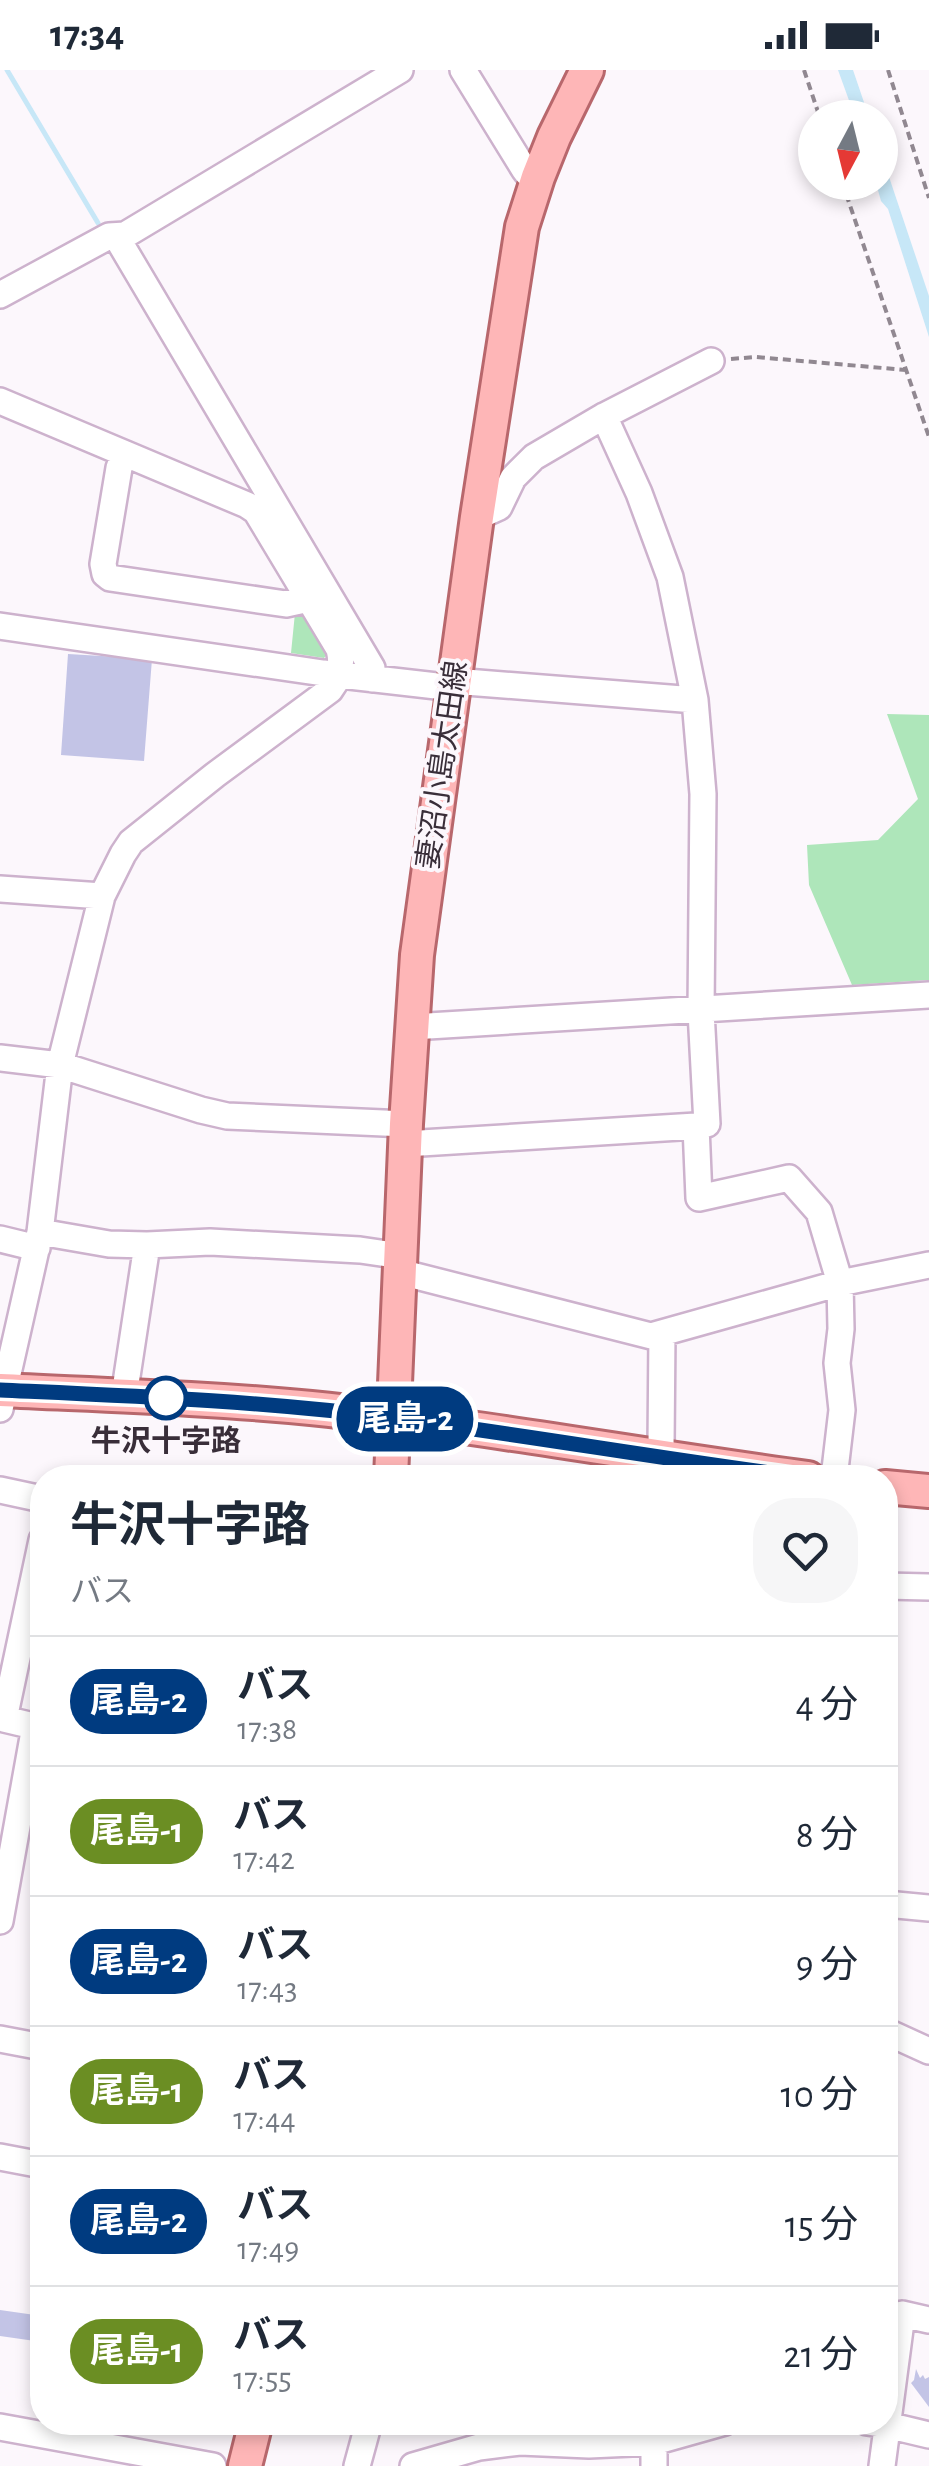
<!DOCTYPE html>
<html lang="ja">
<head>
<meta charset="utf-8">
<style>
  :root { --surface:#fff; --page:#f6f6f7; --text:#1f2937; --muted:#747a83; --line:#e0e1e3 }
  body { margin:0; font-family:"Alegreya Sans","Noto Sans JP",sans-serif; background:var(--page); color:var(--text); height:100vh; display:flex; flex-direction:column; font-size:38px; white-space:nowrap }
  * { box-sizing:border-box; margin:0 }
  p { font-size:32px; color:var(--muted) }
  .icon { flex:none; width:55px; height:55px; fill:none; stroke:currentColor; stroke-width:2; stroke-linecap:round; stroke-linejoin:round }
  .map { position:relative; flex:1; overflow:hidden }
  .sheet { position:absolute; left:30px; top:1395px; width:868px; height:970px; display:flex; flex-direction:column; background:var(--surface); border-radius:40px; box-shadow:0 5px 15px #0003 }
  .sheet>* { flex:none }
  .badge { padding:0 20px; border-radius:32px; font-size:35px; line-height:65px }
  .needle { width:65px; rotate:187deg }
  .controls { position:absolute; left:798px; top:30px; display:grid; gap:20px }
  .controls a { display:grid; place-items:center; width:100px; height:100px; border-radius:50%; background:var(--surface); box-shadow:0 5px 15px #0003; font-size:50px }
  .map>.badge { position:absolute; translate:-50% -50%; box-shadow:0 0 0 5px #fff }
  .round { display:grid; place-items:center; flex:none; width:105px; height:105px; border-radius:40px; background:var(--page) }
  .head { display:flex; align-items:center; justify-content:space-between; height:170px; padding:0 40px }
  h1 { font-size:48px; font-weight:700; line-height:75px }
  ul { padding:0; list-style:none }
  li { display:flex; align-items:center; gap:30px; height:130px; padding:0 40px; border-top:2px solid var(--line) }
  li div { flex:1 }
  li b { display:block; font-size:38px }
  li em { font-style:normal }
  li .badge { min-width:110px; font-weight:700; text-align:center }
  .status { display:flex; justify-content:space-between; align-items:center; height:70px; padding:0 50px; background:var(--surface); direction:ltr }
  .status svg { height:28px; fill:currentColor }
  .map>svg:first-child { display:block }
</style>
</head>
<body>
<div class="status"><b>17:34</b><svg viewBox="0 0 49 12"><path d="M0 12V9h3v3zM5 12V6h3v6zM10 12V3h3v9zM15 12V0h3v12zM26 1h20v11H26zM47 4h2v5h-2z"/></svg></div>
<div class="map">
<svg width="929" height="2396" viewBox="0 0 929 2396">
  <rect width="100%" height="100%" fill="#fcf7fc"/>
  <path fill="#aee6ba" d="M295,543L310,548L332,579L324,588L291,583Z
    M887,644L929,645V910L852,915L809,815L807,775L878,770L918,729Z"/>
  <path fill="#c7e7f7" d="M838,0H853L869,47H855Z
    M880,80L929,226V267L888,139L881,131L876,113L880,112Z"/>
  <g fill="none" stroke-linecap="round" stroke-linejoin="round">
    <path stroke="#c7e7f7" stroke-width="5" d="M7,0L98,153"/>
  </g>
  <path fill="#c3c4e6" d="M68,584L152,589L144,691L61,685Z
    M0,2240L42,2246V2272L0,2266Z
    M916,2299L920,2308L923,2305L925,2309L929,2307V2337L911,2313L914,2310Z"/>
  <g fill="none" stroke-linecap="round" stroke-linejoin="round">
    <g stroke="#cdb2cd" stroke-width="30">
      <path id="minor" d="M463,0L524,99L527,103L538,107
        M116,166L372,598V609
        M0,225L109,166L125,165L400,0
        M0,331L247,435L256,441L339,579C343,595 340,607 330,620L215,705L131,772L123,784L102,826L60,995L40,1162L0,1339
        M604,346L639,423L670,507L695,630L703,724L701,941L707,1054L696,1056L699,1128L789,1108L819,1142L840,1213L841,1259L837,1293L842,1340L834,1408
        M124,384L119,398L103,494L105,504L110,508L286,534L309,529
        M477,447L499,437L513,408L534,387L604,346L711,291
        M0,556L323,603L454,618L466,612L695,630
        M0,819L102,826
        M412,957L929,925
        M0,988L60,995L201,1040L227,1046L406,1054
        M405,1074L696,1056
        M40,1162L109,1174L147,1175L210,1172L360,1180L401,1186
        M0,1169L37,1178
        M400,1202L651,1266L840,1213L929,1195
        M662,1263L661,1376L664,1408
        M124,1326L147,1175
        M0,1420L42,1429
        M42,1470L4,1649L42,1658
        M885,1516L929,1517
        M886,1834L929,1838
        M0,1851L35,1656
        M885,1961L929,1981
        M0,1969L42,1977
        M0,2087L42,2095
        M651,2352L654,2372V2396
        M867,2352L887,2355L929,2365
        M0,2357L213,2396
        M357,2396L369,2352
        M413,2396L479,2377L520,2372L589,2375L654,2372L725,2352
        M882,2396L902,2244L929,2250"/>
    </g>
    <g stroke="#b8676c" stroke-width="38">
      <path id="major" d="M0,1320C104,1325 208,1328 311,1338C477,1355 642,1386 808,1408
        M391,1408L406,1054L417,885L477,447L522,157L538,107L554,67L587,0
        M885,1417L929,1421
        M245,2396L256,2352"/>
    </g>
    <path stroke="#918891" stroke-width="4" stroke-dasharray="8 5" stroke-linecap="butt" d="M804,0L820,48
      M888,0L929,128
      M842,112L929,367
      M731,289L756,287L906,300"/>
    <use href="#minor" stroke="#fff" stroke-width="25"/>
    <use href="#major" stroke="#feb6b7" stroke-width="32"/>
  </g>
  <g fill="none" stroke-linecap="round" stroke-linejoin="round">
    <g stroke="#fff" stroke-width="22">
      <path id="line" d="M0,1320C132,1326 263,1331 394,1348C532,1366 669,1390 808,1408"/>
    </g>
    <use href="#line" stroke="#003b80" stroke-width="15"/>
  </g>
  <circle fill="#fff" stroke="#003b80" stroke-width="5" cx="166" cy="1328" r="20"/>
  <g text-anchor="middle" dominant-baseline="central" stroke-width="8" stroke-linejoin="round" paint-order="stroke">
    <g font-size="30" fill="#392e39" stroke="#fcf7fc">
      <text transform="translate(443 695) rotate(-82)">妻沼小島太田線</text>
    </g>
    <g font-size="30" font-weight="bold" fill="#392e39" stroke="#fcf7fc">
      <text x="166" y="1372">牛沢十字路</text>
    </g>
  </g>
</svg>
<div class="controls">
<a><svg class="needle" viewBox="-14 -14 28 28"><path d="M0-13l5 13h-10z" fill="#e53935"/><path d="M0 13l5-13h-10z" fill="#747a83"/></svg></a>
</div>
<b class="badge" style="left:405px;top:1349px;background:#003b80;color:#fff">尾島-2</b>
<section class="sheet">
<div class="head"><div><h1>牛沢十字路</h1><p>バス</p></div><a class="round"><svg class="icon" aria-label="heart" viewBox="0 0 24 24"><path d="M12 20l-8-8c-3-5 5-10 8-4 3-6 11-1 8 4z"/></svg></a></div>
<ul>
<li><span class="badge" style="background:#003b80;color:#fff">尾島-2</span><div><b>バス</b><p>17:38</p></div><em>4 分</em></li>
<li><span class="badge" style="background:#6b8e23;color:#fff">尾島-1</span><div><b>バス</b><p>17:42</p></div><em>8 分</em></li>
<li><span class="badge" style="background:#003b80;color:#fff">尾島-2</span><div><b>バス</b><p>17:43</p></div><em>9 分</em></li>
<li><span class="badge" style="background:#6b8e23;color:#fff">尾島-1</span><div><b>バス</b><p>17:44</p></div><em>10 分</em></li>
<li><span class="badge" style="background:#003b80;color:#fff">尾島-2</span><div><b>バス</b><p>17:49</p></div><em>15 分</em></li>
<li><span class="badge" style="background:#6b8e23;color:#fff">尾島-1</span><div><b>バス</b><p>17:55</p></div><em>21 分</em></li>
</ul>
</section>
</div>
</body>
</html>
